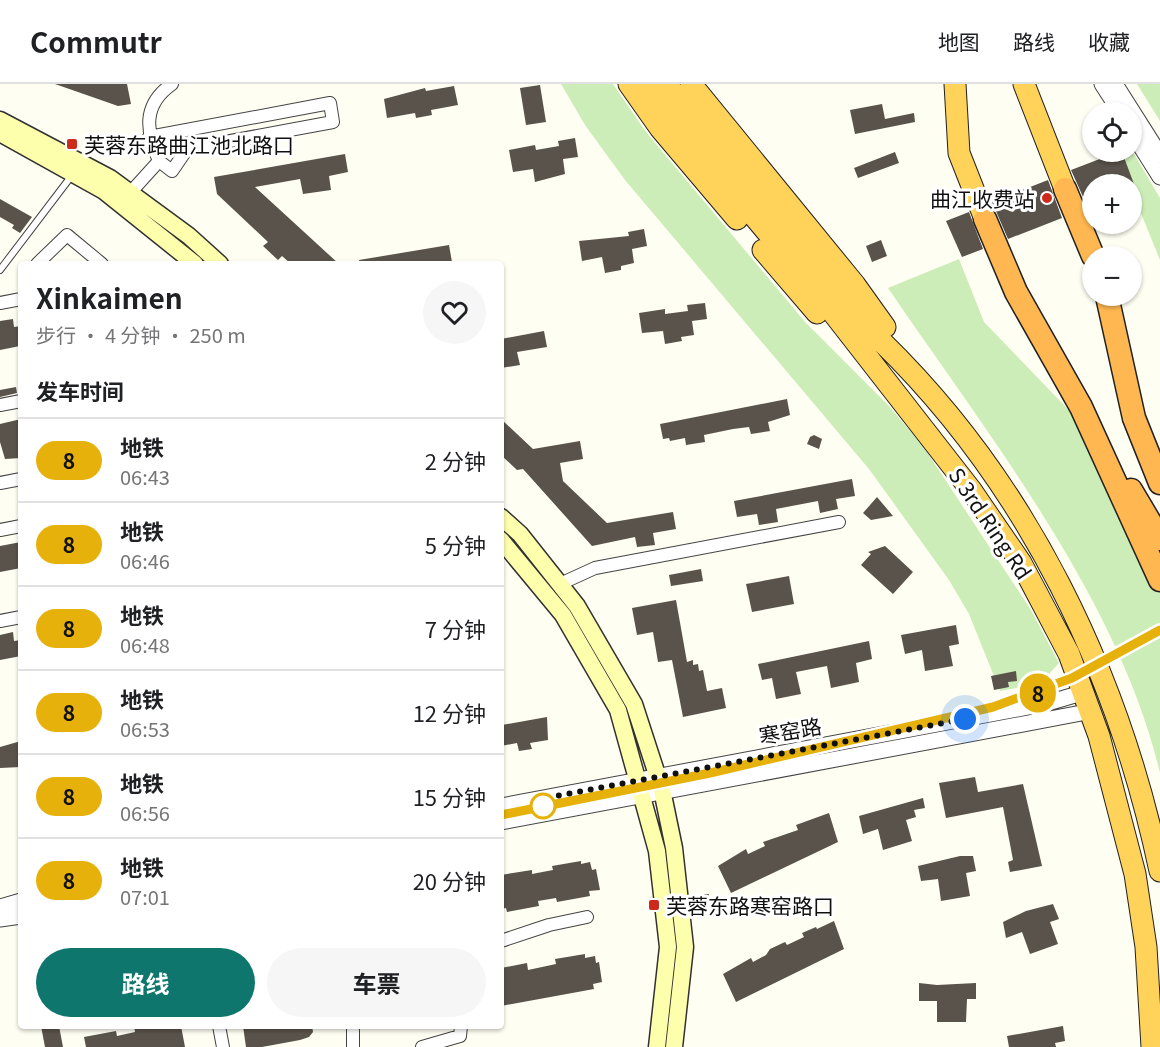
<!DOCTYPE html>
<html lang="zh">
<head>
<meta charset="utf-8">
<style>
  :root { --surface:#fff; --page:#f6f6f6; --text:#202124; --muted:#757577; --line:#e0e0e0; --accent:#0f766e }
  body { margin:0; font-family:Georgia,"Noto Sans SC",serif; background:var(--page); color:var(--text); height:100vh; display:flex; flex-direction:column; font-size:22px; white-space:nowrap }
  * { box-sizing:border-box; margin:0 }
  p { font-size:20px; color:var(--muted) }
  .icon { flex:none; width:33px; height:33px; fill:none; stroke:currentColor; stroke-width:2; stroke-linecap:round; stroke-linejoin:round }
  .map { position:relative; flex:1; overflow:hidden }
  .panel { position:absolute; left:18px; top:177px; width:486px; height:768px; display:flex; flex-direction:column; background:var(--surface); border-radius:6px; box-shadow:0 2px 4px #0004 }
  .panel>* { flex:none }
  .badge { padding:0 12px; border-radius:20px; font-size:21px; line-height:39px }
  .tools { position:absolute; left:1082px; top:18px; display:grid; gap:12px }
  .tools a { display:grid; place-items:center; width:60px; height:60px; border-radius:50%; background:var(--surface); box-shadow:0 2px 4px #0004; font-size:30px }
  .you { position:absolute; width:30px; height:30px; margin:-15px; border:4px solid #fff; border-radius:50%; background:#1a73e8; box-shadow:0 0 0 9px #1a73e833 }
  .map>.badge { position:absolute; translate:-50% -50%; box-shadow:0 0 0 3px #fff }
  h2 { padding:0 18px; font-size:22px; line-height:54px }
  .round { display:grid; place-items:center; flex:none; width:63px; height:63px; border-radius:32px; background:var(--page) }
  .headline { display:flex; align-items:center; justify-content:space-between; height:102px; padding:0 18px }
  h1 { font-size:28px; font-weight:700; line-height:45px }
  .button { display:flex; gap:12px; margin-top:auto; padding:12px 18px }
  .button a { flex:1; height:69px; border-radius:36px; background:var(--accent); color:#fff; font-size:24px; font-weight:700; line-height:69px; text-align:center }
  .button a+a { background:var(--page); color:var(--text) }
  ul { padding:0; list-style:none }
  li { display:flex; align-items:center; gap:18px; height:84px; padding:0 18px; border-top:2px solid var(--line) }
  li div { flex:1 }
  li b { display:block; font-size:22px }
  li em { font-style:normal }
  li .badge { min-width:66px; font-weight:700; text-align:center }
  header { display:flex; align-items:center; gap:36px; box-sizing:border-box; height:84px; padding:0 30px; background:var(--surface); border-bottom:2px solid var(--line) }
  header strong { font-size:28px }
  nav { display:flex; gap:33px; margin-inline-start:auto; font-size:21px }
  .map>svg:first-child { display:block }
</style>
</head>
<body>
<header>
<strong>Commutr</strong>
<nav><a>地图</a><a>路线</a><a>收藏</a></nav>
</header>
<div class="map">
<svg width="1160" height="963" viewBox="0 0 1160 963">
  <rect width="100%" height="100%" fill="#fffef2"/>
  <path fill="#cdedb8" d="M561,0H613L646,48L805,238L889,322L925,365L1031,526L1059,579L1040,600L1000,607L969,530L949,496L869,385L625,96L585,41Z
    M1137,0H1160V37Z
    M1131,65L1160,114V176L1116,68H1131Z
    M959,175L984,238L1064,321L1087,349L1127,442L1160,429V689C1119,515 988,351 888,204Z"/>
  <path fill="#59534b" d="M55,0H127L131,20L118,22Z
    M540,1L546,38L526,41L520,4Z
    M454,2L458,21L431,26L432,31L416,34L415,29L387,34L384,15L425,4L426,7Z
    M882,20L885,35L914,29L915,38L855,50L850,26Z
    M575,54L578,73L563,75L565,90L535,98L533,85L513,88L509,66L535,61L536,66L559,62L558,57Z
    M895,68L899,79L858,94L854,84Z
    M1118,68H1122L1134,100H1092V122L1088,124L1071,86Z
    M345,70L348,88L329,92L331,106L303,110L300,95L255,103L339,180H291L282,172L278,176L263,162L268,158L217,110L214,93Z
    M1048,96L1062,134L1008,155L992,118Z
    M0,115L32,133L20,149L12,144L14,141L0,133Z
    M969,128L983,165L962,173L946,137Z
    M644,145L647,162L632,165L634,179L621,182V186L605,189L602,173L582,177L579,157L629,152L628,148Z
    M881,156L887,172L872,178L866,162Z
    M449,161L452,178L360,180L359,176Z
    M705,219L707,235L692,237L694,251L681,253L682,257L665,260L663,247L642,249L639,229L665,225V230L688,227L687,221Z
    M13,235L14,243L21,242L20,262L0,266V237Z
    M544,247L547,263L517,268L520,281L501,284V255Z
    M16,303L17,309L0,313V306Z
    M787,315L790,331L768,338L770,347L751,350L749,343L733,345L704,351L705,358L686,361L685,354L670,357L669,354L663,355L660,340Z
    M21,335V374L5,375L0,358V340Z
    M501,335L533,365L580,357L583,375L560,379L563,397L607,439L673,428L676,445L653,449L655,461L637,463L635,453L592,462L523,385L517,386L501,371Z
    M814,351L822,355L819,365L807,360L810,353Z
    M852,395L855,412L836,415L838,425L820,429L818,417L776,425L778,438L759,441L757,430L737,433L734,417Z
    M877,413L893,432L871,436L863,429Z
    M21,458V484L0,488V462Z
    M885,462L913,488L893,510L861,481L871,470L868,468Z
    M701,485L703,497L671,502L669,491Z
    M789,492L794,520L752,528L746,500Z
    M676,516L687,578L693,576V581L698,580L699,587L703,586L707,607L722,604L726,624L683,633L672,576L658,578L653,548L637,551L632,524Z
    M956,541L959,560L949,562L953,582L925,587L922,566L905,570L901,551Z
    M13,548L14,557L21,556V572L0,576V551Z
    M869,557L872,575L856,579L859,598L831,604L827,582L796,588L801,610L776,615L772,594L762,596L758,580Z
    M1016,587L1017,597L1008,598L1009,603L994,606L991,592Z
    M547,633L548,656L530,659L532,665L519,667L517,659L501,662L502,641Z
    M21,657V683L0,684V663Z
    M975,693L978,708L1023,700L1042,782L1010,788L1008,778L1013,776L1003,723L946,734L939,699Z
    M923,714L925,724L914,726L916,733L906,736L912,757L883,766L878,745L863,750L859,732Z
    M829,729L838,758L731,809L718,782L746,765L748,770L765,762L763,758L798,746L796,741Z
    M960,772H973L976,787L966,789L970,812L941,817L938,795L921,797L918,782Z
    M581,777V780L590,778L592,786L596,785L600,806L589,807L590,812L557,818L556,814L538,817L539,822L507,828L506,824L501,825V791L532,786V790L553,786L552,782Z
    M709,810V821L697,822V811Z
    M1053,820L1059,835L1050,838L1058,860L1030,870L1022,848L1006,854L1003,838L1026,827Z
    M834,837L844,865L736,918L723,890L751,874L753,878L766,871L770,865L785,858L787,861L804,853L802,849L816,843L817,845Z
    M585,870V874L595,872L596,879L599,878L602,898L593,900L594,905L501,922V884L527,879L528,886L556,880L555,875Z
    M919,899L937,901L976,899V915H967L966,938H937V917H919Z
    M41,942H59L63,963H45Z
    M134,942H181L185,963H86L84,953L116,947L117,952L135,948Z
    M243,942H312L313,948L309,953L300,956L262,963H246Z
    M1063,942L1065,957L1055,959L1056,963H1009L1007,952Z"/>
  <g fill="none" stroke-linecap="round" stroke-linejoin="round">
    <g stroke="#434343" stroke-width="8">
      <path id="service" d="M0,186L73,90"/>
    </g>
    <g stroke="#434343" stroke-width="14">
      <path id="minor" d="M149,53L330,19L333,38L187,65L172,87L159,77
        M130,109L159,77C146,47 142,21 172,0
        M37,180L67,151L102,180
        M0,219L21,215
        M0,321L21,317
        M0,399L21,395
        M0,446L21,442
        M560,500L595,484L839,438
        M0,537L21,533
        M501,857L549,841L587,833
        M219,942L223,963
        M353,942V963
        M422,963L460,952L461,942"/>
    </g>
    <g stroke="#434343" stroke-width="17">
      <path id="tertiary" d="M1102,0L1120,28
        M1115,0L1160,71
        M1131,47L1160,93
        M501,722L1044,620L1085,608
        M501,738L1092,627
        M0,823L21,817
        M0,835L21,832"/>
    </g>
    <g stroke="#323232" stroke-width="19">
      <path id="secondary" d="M0,36L110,94L189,152L220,180
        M0,49L104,107L195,180
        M501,433L520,450L577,522L634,620L662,706L674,764L685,863L674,963
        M501,456L563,531L618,626L657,767L668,863L657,963"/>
    </g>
    <g stroke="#212121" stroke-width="23">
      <path id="trunk" d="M629,0L660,44L737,135
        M649,0L670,32L809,198L971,406L1021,479L1069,570L1099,652L1135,790L1146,863L1152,963
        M666,0L881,257C1028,400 1118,588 1160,787
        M691,0L855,201L885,243
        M955,0L959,69L985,135
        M1024,0L1065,105
        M763,166L817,229"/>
    </g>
    <g stroke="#212121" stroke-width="25">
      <path id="motorway" d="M1065,105L1093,172
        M985,135L1016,208L1081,323L1160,496
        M1107,212L1134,334L1160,399
        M1131,406L1160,455"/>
    </g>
    <use href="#service" stroke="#fff" stroke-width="6"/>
    <use href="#minor" stroke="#fff" stroke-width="12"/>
    <use href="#tertiary" stroke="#fff" stroke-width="15"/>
    <use href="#secondary" stroke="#fdffad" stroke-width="16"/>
    <use href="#trunk" stroke="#ffd35a" stroke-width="21"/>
    <use href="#motorway" stroke="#ffb851" stroke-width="22"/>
  </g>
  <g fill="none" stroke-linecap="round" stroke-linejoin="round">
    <g stroke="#fff" stroke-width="14">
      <path id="line" d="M501,731L710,689L993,623L1072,594L1160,546"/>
    </g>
    <use href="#line" stroke="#e6b10b" stroke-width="9"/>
    <path stroke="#101010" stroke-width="6" stroke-dasharray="0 10.8" d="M543,722L546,714L965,635"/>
  </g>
  <g fill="#cc2b1c" stroke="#fff" stroke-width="2">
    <rect x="66" y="54" width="12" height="12" rx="3"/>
    <circle cx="1047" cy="114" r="6"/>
    <rect x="648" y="815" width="12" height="12" rx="3"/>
  </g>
  <circle fill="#fff" stroke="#e6b10b" stroke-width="3" cx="543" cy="722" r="12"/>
  <g text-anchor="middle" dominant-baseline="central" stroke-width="6" stroke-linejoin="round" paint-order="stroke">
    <g font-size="21" fill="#101010" stroke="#fff" text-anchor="start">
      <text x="84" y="60">芙蓉东路曲江池北路口</text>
      <text x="1035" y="114" text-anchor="end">曲江收费站</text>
      <text x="666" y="821">芙蓉东路寒窑路口</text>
    </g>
    <g font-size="21" fill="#101010" stroke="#fff">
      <text transform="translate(991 439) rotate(56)">S 3rd Ring Rd</text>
      <text transform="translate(790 646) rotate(-10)">寒窑路</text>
    </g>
  </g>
</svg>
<div class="tools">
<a><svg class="icon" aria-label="locate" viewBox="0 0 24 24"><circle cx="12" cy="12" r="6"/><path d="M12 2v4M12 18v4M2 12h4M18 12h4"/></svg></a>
<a>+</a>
<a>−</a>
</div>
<div class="you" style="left:965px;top:635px"></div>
<b class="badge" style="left:1038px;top:609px;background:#e6b10b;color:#111">8</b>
<section class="panel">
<div class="headline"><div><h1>Xinkaimen</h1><p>步行 · 4 分钟 · 250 m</p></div><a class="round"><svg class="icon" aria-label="heart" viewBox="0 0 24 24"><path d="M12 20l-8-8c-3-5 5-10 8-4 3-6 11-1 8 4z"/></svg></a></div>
<h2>发车时间</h2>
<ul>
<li><span class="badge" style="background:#e6b10b;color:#111">8</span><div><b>地铁</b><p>06:43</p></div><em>2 分钟</em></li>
<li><span class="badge" style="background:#e6b10b;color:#111">8</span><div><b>地铁</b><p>06:46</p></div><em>5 分钟</em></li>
<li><span class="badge" style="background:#e6b10b;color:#111">8</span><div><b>地铁</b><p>06:48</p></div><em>7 分钟</em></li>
<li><span class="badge" style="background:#e6b10b;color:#111">8</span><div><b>地铁</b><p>06:53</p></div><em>12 分钟</em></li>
<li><span class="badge" style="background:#e6b10b;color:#111">8</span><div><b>地铁</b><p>06:56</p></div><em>15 分钟</em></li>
<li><span class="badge" style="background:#e6b10b;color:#111">8</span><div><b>地铁</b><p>07:01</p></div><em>20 分钟</em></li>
</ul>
<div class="button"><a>路线</a><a>车票</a></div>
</section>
</div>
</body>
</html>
